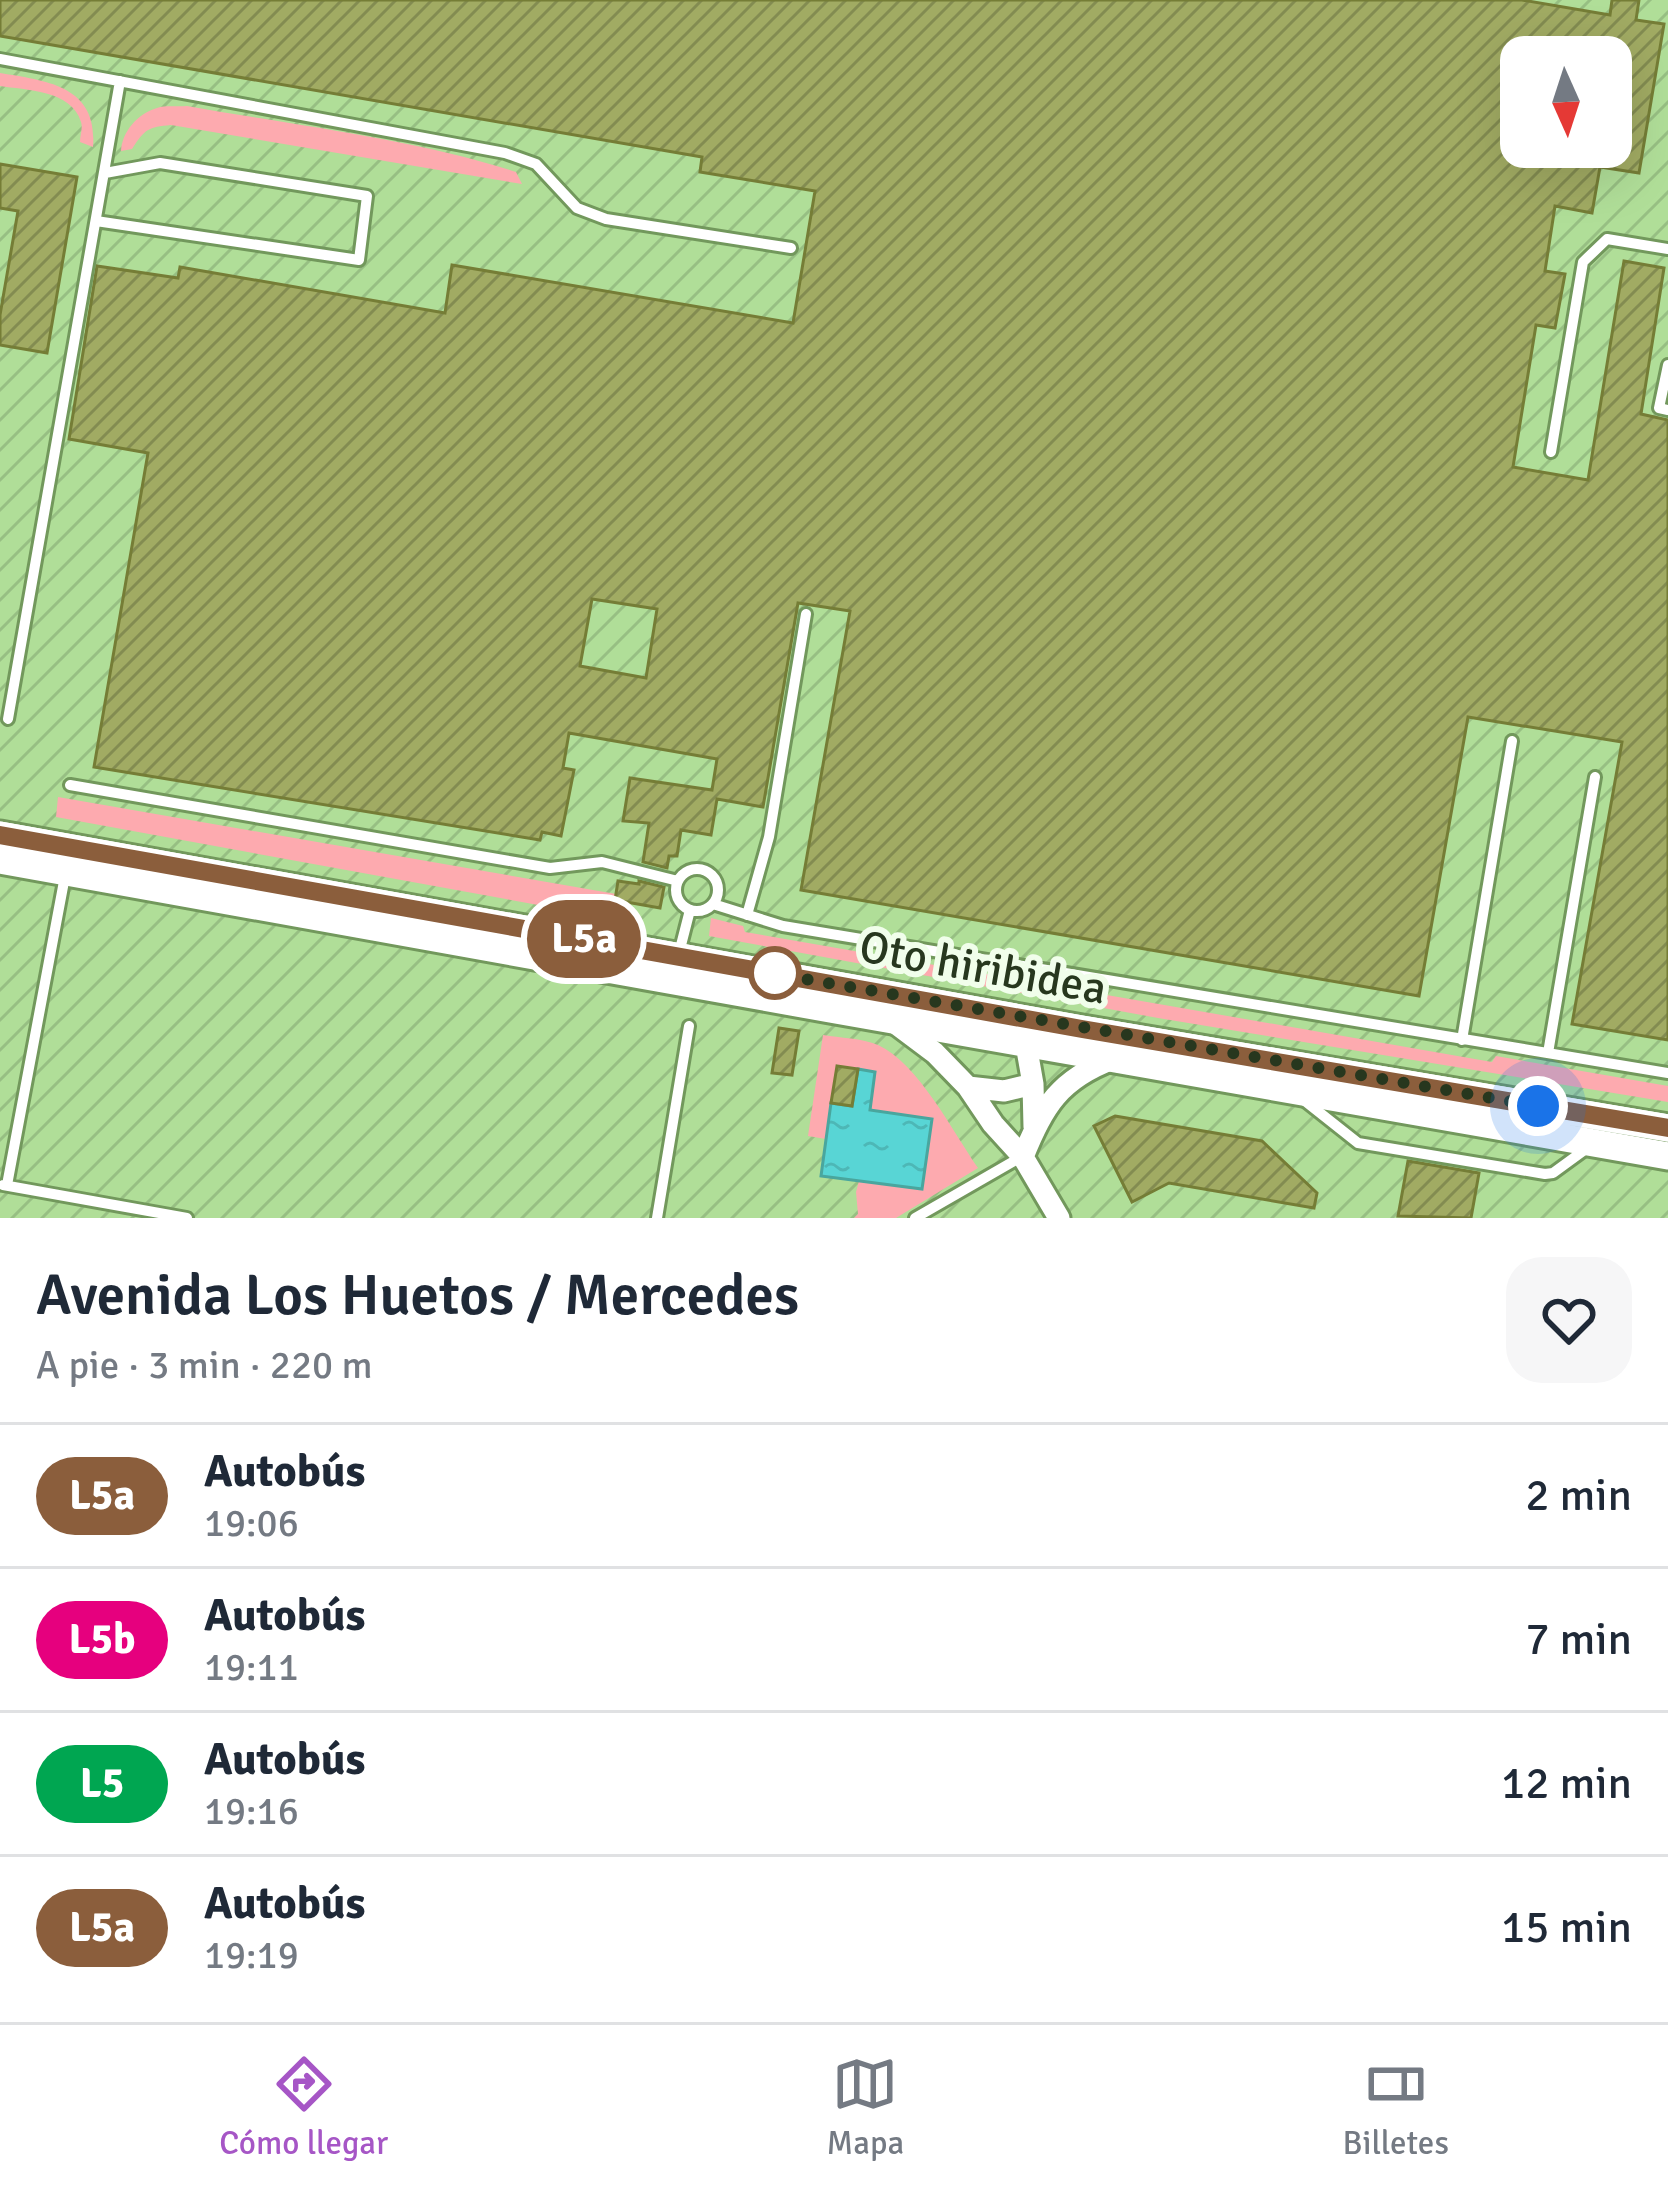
<!DOCTYPE html>
<html lang="es">
<head>
<meta charset="utf-8">
<style>
  :root { --surface:#fff; --page:#f6f6f7; --text:#1f2937; --muted:#747a83; --line:#e0e1e3; --accent:#a656c6 }
  body { margin:0; font-family:Signika,sans-serif; background:var(--page); color:var(--text); height:100vh; display:flex; flex-direction:column; font-size:45px; white-space:nowrap }
  * { box-sizing:border-box; margin:0 }
  p { font-size:39px; color:var(--muted) }
  .icon { flex:none; width:66px; height:66px; fill:none; stroke:currentColor; stroke-width:2; stroke-linecap:round; stroke-linejoin:round }
  .map { position:relative; height:1218px; overflow:hidden }
  .sheet { display:flex; flex-direction:column; background:var(--surface); flex:1 }
  .sheet>* { flex:none }
  .badge { padding:0 24px; border-radius:39px; font-size:42px; line-height:78px }
  .needle { width:78px; rotate:177deg }
  .buttons { position:absolute; left:1500px; top:36px; display:grid; gap:24px }
  .buttons a { display:grid; place-items:center; width:132px; height:132px; border-radius:24px; background:var(--surface); box-shadow:0 12px 48px #0002; font-size:60px }
  .you { position:absolute; width:60px; height:60px; margin:-30px; border:9px solid #fff; border-radius:50%; background:#1a73e8; box-shadow:0 0 0 18px #1a73e833 }
  .map>.badge { position:absolute; translate:-50% -50%; box-shadow:0 0 0 6px #fff }
  .round { display:grid; place-items:center; flex:none; width:126px; height:126px; border-radius:36px; background:var(--page) }
  .overview { display:flex; align-items:center; justify-content:space-between; height:204px; padding:0 36px }
  h1 { font-size:57px; font-weight:600; line-height:90px }
  ul { padding:0; list-style:none }
  li { display:flex; align-items:center; gap:36px; height:144px; padding:0 36px; border-top:3px solid var(--line) }
  li div { flex:1 }
  li b { display:block; font-size:45px }
  li em { font-style:normal }
  li .badge { min-width:132px; font-weight:700; text-align:center }
  .tab-bar { display:flex; justify-content:space-around; align-items:center; height:168px; border-top:3px solid var(--line); background:var(--surface); font-size:33px; color:var(--muted) }
  .tab-bar a { display:grid; justify-items:center; gap:6px }
  .tab-bar .current { color:var(--accent) }
  .map>svg:first-child { display:block }
</style>
</head>
<body>
<div class="map">
<svg width="1668" height="1218" viewBox="0 0 1668 1218">
  <defs>
    <pattern id="industrial-furrows" width="10" height="10" patternUnits="userSpaceOnUse" patternTransform="scale(3)"><rect width="10" height="10" fill="#b0de98"/><path d="M-1 1l2-2M0 10L10 0M9 11l2-2" fill="none" stroke="#97bf83"/></pattern>
    <pattern id="water-ripples" width="26" height="14" patternUnits="userSpaceOnUse" patternTransform="scale(3)"><rect width="26" height="14" fill="#58d5d5"/><path d="M2 4q2-2 4 0t4 0M15 11q2-2 4 0t4 0" fill="none" stroke="#4db7b6"/></pattern>
    <pattern id="building-hatch" width="6" height="6" patternUnits="userSpaceOnUse" patternTransform="scale(3)"><rect width="6" height="6" fill="#a1ab63"/><path d="M-1 1l2-2M0 6l6-6M5 7l2-2" fill="none" stroke="#838c51"/></pattern>
  </defs>
  <rect width="100%" height="100%" fill="#bde7a7"/>
  <path fill="url(#industrial-furrows)" fill-rule="evenodd" d="M0,0H1668V1218H0ZM1521,57H1611V147H1521Z"/>
  <path fill="#fdaaaf" d="M0,73C48,81 98,86 93,147L80,142C80,135 83,128 81,122C72,90 25,90 0,86Z
    M187,106C293,125 415,139 516,172L522,184L171,125C148,127 145,129 132,149L121,151C122,132 137,114 157,108C165,105 178,107 187,106Z
    M58,797L616,894L604,917L56,817Z
    M711,918L743,926L745,932L1492,1062L1496,1056L1668,1086V1102L1158,1018L709,936Z
    M823,1035C840,1038 862,1038 878,1045C918,1063 953,1132 978,1168L896,1218H854L858,1214L856,1192L859,1181L922,1189L932,1119L870,1110L874,1072L837,1067L826,1139L808,1136Z"/>
  <path fill="url(#water-ripples)" stroke="#49a69e" stroke-width="3" d="M858,1069L875,1072L870,1110L932,1119L922,1189L821,1176L831,1103L852,1106Z"/>
  <path fill="url(#building-hatch)" stroke="#757d36" stroke-width="3" fill-rule="evenodd" d="M0,0H1522L1610,15L1612,0H1639L1636,20L1664,24L1639,173L1600,167L1592,213L1555,206L1545,271L1565,274L1555,328L1536,325L1513,467L1588,480L1624,261L1664,268L1641,414L1668,420V1040L1572,1024L1622,742L1468,717L1419,996L801,890L850,611L798,603L763,807L717,799L711,835L681,830L677,856H669L667,868L643,862L649,823L623,821L630,778L712,790L717,759L569,733L563,768L574,770L561,836L542,832L540,840L94,767L148,453L69,439L97,266L178,278L180,267L445,313L452,265L793,323L815,191L700,172L702,157L0,36ZM1521,57H1611V147H1521ZM592,599L657,609L646,678L580,666Z
    M0,164L77,177L47,353L0,345V315L18,211L0,208Z
    M618,881L639,884V881L664,887L660,908L615,900Z
    M779,1028L799,1031L792,1075L772,1073Z
    M837,1066L858,1069L852,1106L831,1103Z
    M1115,1116L1262,1141L1317,1193L1314,1208L1169,1183L1132,1202L1094,1126Z
    M1408,1161L1479,1173L1471,1218L1398,1216Z"/>
  <g fill="none" stroke-linecap="round" stroke-linejoin="round">
    <g stroke="#72985c" stroke-width="16">
      <path id="service" d="M0,59L505,153L536,164L577,208L606,219L791,248
        M96,221L359,260L367,196L160,163L105,173
        M1668,365L1659,408L1668,410
        M1551,452L1583,262L1607,239L1668,249
        M8,719L120,81
        M70,785L550,868L602,862L678,881
        M676 890a21 21 0 1 1 42 0a21 21 0 1 1-42 0Z
        M713,904L783,926L1668,1073
        M747,915L769,837L806,614
        M679,953L690,910
        M1462,1040L1512,741
        M1548,1053L1595,777
        M1305,1101L1358,1143L1545,1174L1553,1173L1590,1146
        M3,1185L187,1218
        M7,1185L65,876
        M657,1218L689,1026
        M915,1218L1021,1157"/>
    </g>
    <g stroke="#72985c" stroke-width="27">
      <path id="minor" d="M891,1020L935,1053L968,1087L993,1124L1023,1157L1059,1218
        M1024,1033L1033,1084L1034,1127
        M968,1087L1004,1091L1033,1084
        M1023,1157C1043,1106 1060,1079 1113,1059"/>
    </g>
    <g stroke="#72985c" stroke-width="33">
      <path id="tertiary" d="M0,835L1082,1029L1668,1128
        M0,860L830,1009L1668,1156"/>
    </g>
    <use href="#service" stroke="#fff" stroke-width="10"/>
    <use href="#minor" stroke="#fff" stroke-width="21"/>
    <use href="#tertiary" stroke="#fff" stroke-width="27"/>
  </g>
  <g fill="none" stroke-linecap="round" stroke-linejoin="round">
    <g stroke="#fff" stroke-width="27">
      <path id="line" d="M0,835L1082,1029L1668,1128"/>
    </g>
    <use href="#line" stroke="#8b5e3c" stroke-width="18"/>
    <path stroke="#27371e" stroke-width="12" stroke-dasharray="0 21.6" d="M775,973H770L1538,1106"/>
  </g>
  <circle fill="#fff" stroke="#8b5e3c" stroke-width="6" cx="775" cy="973" r="24"/>
  <g text-anchor="middle" dominant-baseline="central" stroke-width="12" stroke-linejoin="round" paint-order="stroke">
    <g font-size="45" fill="#27371e" stroke="#f1feeb">
      <text transform="translate(983 968) rotate(10)">Oto hiribidea</text>
    </g>
  </g>
</svg>
<div class="buttons">
<a><svg class="needle" viewBox="-14 -14 28 28"><path d="M0-13l5 13h-10z" fill="#e53935"/><path d="M0 13l5-13h-10z" fill="#747a83"/></svg></a>
</div>
<div class="you" style="left:1538px;top:1106px"></div>
<b class="badge" style="left:584px;top:939px;background:#8b5e3c;color:#fff">L5a</b>
</div>
<section class="sheet">
<div class="overview"><div><h1>Avenida Los Huetos / Mercedes</h1><p>A pie · 3 min · 220 m</p></div><a class="round"><svg class="icon" aria-label="heart" viewBox="0 0 24 24"><path d="M12 20l-8-8c-3-5 5-10 8-4 3-6 11-1 8 4z"/></svg></a></div>
<ul>
<li><span class="badge" style="background:#8b5e3c;color:#fff">L5a</span><div><b>Autobús</b><p>19:06</p></div><em>2 min</em></li>
<li><span class="badge" style="background:#e6007e;color:#fff">L5b</span><div><b>Autobús</b><p>19:11</p></div><em>7 min</em></li>
<li><span class="badge" style="background:#00a651;color:#fff">L5</span><div><b>Autobús</b><p>19:16</p></div><em>12 min</em></li>
<li><span class="badge" style="background:#8b5e3c;color:#fff">L5a</span><div><b>Autobús</b><p>19:19</p></div><em>15 min</em></li>
</ul>
</section>
<nav class="tab-bar">
<a class="current"><svg class="icon" aria-label="directions" viewBox="0 0 24 24"><path d="M12 3l9 9-9 9-9-9zM9 14v-3h6M13 9l2 2-2 2"/></svg>Cómo llegar</a>
<a><svg class="icon" aria-label="map" viewBox="0 0 24 24"><path d="M3 6l6-2 6 2 6-2v14l-6 2-6-2-6 2zM9 4v14M15 6v14"/></svg>Mapa</a>
<a><svg class="icon" aria-label="tickets" viewBox="0 0 24 24"><path d="M3 7h18v10H3zM15 7v10"/></svg>Billetes</a>
</nav>
</body>
</html>
